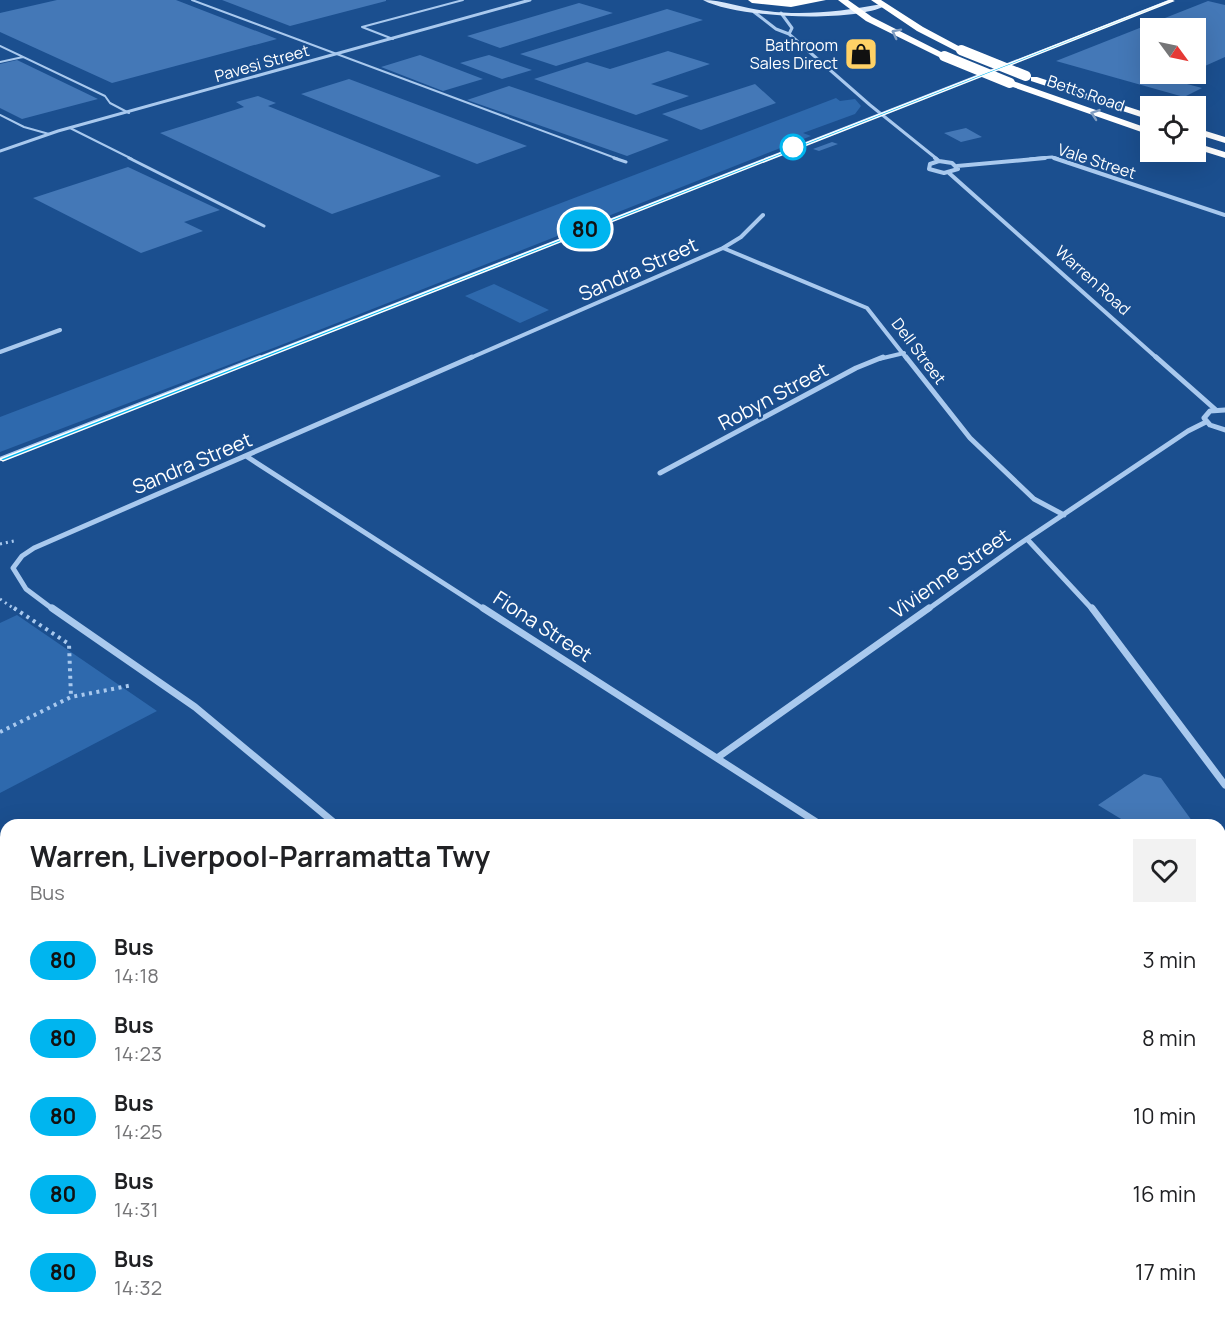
<!DOCTYPE html>
<html lang="en">
<head>
<meta charset="utf-8">
<style>
  :root { --surface:#fff; --page:#f2f2f2; --text:#202124; --muted:#757577 }
  body { margin:0; font-family:Manrope,sans-serif; background:var(--page); color:var(--text); height:100vh; display:flex; flex-direction:column; font-size:22px; white-space:nowrap }
  * { box-sizing:border-box; margin:0 }
  p { font-size:20px; color:var(--muted) }
  .icon { flex:none; width:33px; height:33px; fill:none; stroke:currentColor; stroke-width:2; stroke-linecap:round; stroke-linejoin:round }
  .map { position:relative; flex:1; overflow:hidden }
  .details { position:absolute; left:0px; top:819px; width:1226px; height:504px; display:flex; flex-direction:column; background:var(--surface); border-radius:18px 18px 0 0; box-shadow:0 6px 24px #0002 }
  .details>* { flex:none }
  .badge { padding:0 12px; border-radius:20px; font-size:21px; line-height:39px }
  .needle { width:39px; rotate:123deg }
  .buttons { position:absolute; left:1140px; top:18px; display:grid; gap:12px }
  .buttons a { display:grid; place-items:center; width:66px; height:66px; border-radius:0px; background:var(--surface); box-shadow:0 6px 24px #0002; font-size:30px }
  .map>.badge { position:absolute; translate:-50% -50%; box-shadow:0 0 0 3px #fff }
  .round { display:grid; place-items:center; flex:none; width:63px; height:63px; border-radius:0px; background:var(--page) }
  .head { display:flex; align-items:center; justify-content:space-between; height:102px; padding:0 30px }
  h1 { font-size:28px; font-weight:700; line-height:45px }
  ul { padding:0; list-style:none }
  li { display:flex; align-items:center; gap:18px; height:78px; padding:0 30px }
  li div { flex:1 }
  li b { display:block; font-size:22px }
  li em { font-style:normal }
  li .badge { min-width:66px; font-weight:700; text-align:center }
  .map>svg:first-child { display:block }
</style>
</head>
<body>
<div class="map">
<svg width="1225" height="1323" viewBox="0 0 1225 1323">
  <rect width="100%" height="100%" fill="#1b4f8f"/>
  <path fill="#2e69ad" d="M836,98L840,101L855,99L861,106L855,114L803,133L811,136L276,347L0,452V417Z
    M494,284L549,310L520,323L465,296Z
    M17,615L157,711L0,793V623Z"/>
  <path fill="#4478b7" d="M57,0H176L277,39L112,83L0,32V13Z
    M222,0H386V1L290,26Z
    M1208,1L1225,5V57L1196,70V28H1150V74H1188L1172,80L1202,88L1184,97L1056,61Z
    M579,3L613,13L500,48L467,36Z
    M667,9L703,20L556,66L520,54Z
    M668,51L710,64L651,84L689,96L636,115L534,79L587,62L610,69Z
    M420,55L483,79L443,91L381,67Z
    M489,55L532,70L502,79L460,63Z
    M17,60L98,99L22,119L0,108V64Z
    M349,79L527,146L477,164L301,94Z
    M755,84L776,103L701,130L662,114Z
    M509,86L669,140L627,156L467,100Z
    M258,96L276,103L268,106L441,176L332,214L160,133L244,107L236,102Z
    M966,128L982,137L961,142L944,133Z
    M832,142L838,144L819,151L813,149Z
    M128,167L220,210L184,222L203,231L141,253L33,198Z
    M1144,774L1161,778L1195,825H1131L1098,805Z"/>
  <g fill="none" stroke-linecap="round" stroke-linejoin="round">
    <path stroke="#a9c9ee" stroke-width="3" stroke-dasharray="2 4" stroke-linecap="butt" d="M0,544L14,541
      M0,599L16,610"/>
    <path stroke="#a9c9ee" stroke-width="4" stroke-dasharray="3 4.5" stroke-linecap="butt" d="M14,608L69,644L71,697
      M0,732L71,697L133,685"/>
    <path stroke="#a9c9ee" stroke-width="5" stroke-dasharray="4 6" stroke-linecap="butt" d="M1220,1037L1225,1040"/>
    <path stroke="#a9c9ee" stroke-width="2" d="M192,0L618,159
      M362,27L463,0
      M362,27L393,39
      M0,46L105,96L110,103L129,113
      M0,62L23,57
      M0,115L24,127L49,134
      M70,128L132,159
      M765,159L1171,0"/>
    <path stroke="#a9c9ee" stroke-width="3" d="M129,158L264,226
      M614,158L626,162
      M256,359L769,158"/>
    <path stroke="#a9c9ee" stroke-width="4" d="M0,459L260,357"/>
    <path stroke="#a9c9ee" stroke-width="3" d="M754,12L776,29L789,34L870,105L937,159
      M781,13L792,28L789,34
      M0,151L58,131L530,0
      M1030,159L1052,157L1058,159"/>
    <path stroke="#a9c9ee" stroke-width="4" d="M935,158L939,161
      M1054,158L1225,215
      M939,161L952,163L958,169L944,173L929,169L930,164Z
      M957,166L1045,158
      M949,173L1158,359
      M723,248L867,308L907,359
      M0,352L60,330
      M468,359L723,248L741,237L763,215
      M879,359L904,353"/>
    <path stroke="#a9c9ee" stroke-width="5" d="M906,357L970,438L1034,499L1064,515
      M1156,357L1216,410
      M1225,410L1210,411L1204,418L1210,425L1225,430
      M246,456L485,610
      M660,473L856,368L883,357
      M1027,539L1093,610
      M54,610L26,589L13,568L22,556L34,548L472,357
      M927,610L1015,547L1188,431L1206,422"/>
    <path stroke="#a9c9ee" stroke-width="7" d="M52,608L195,707L337,825
      M483,608L821,825
      M1092,608L1225,785
      M717,758L929,608"/>
    <path stroke="#a9c9ee" stroke-width="8" d="M1220,985L1225,977
      M1220,1062L1225,1065"/>
    <path fill="#d6e6fa" fill-rule="evenodd" d="M703,0C723,0 746,9 767,11C805,16 844,11 882,4L885,6C851,23 736,18 703,0Z
      M0,1082L6,1085V1104L0,1101Z
      M176,1317H196L199,1323H179Z"/>
    <path fill="#fff" fill-rule="evenodd" d="M748,0H826L791,7L752,3Z
      M838,0H848L872,17L949,56L941,58L866,21Z
      M871,0H881L923,27L966,50L958,52L917,31Z
      M1031,77H1037L1150,114V120L1031,81Z
      M1010,80L1150,129V135L1007,85L1005,83Z
      M1196,128L1225,137V143L1196,134Z
      M1196,143L1225,152V158L1196,149Z"/>
    <path stroke="#fff" stroke-width="10" d="M961,50L1026,76
      M944,56L1010,83"/>
  </g>
  <defs><path id="oneway-chevron" d="M-2-3.5L2.5 0L-2 3.5" fill="none" stroke-width="1.6" stroke-linecap="round" stroke-linejoin="round" transform="scale(1.5)"/></defs>
  <g stroke="#829ec1">
    <use href="#oneway-chevron" transform="translate(896 33) rotate(-153)"/>
    <use href="#oneway-chevron" transform="translate(1095 114) rotate(-161)"/>
  </g>
  <path fill="#00b5ef" stroke="#fff" stroke-width="1.5" d="M1171,0L1173,1L3,461L0,459Z"/>
  <defs>
    <g id="shop-square" transform="scale(1.725)"><rect x="-9" y="-9" width="18" height="18" rx="4" fill="#ffd166" stroke="#1b4f8f"/><path d="M-5-2.5h2.3a2.7 3.5 0 0 1 5.4 0H5L5.5 6h-11ZM-1.5-2.5h3a1.5 2.3 0 0 0-3 0Z" fill="#111"/></g>
  </defs>
  <g fill-rule="evenodd">
    <use href="#shop-square" x="861" y="54"/>
  </g>
  <circle fill="#fff" stroke="#00b5ef" stroke-width="3" cx="793" cy="147" r="12"/>
  <g text-anchor="middle" dominant-baseline="central" stroke-width="4.5" stroke-linejoin="round" paint-order="stroke">
    <g font-size="16" fill="#fff" stroke="#1b4f8f" text-anchor="end">
      <text x="838" y="45">Bathroom<tspan x="838" dy="18">Sales Direct</tspan></text>
    </g>
    <g font-size="16" fill="#fff" stroke="#1b4f8f">
      <text transform="translate(262 63) rotate(-16)">Pavesi Street</text>
      <text transform="translate(1086 93) rotate(19)">Betts Road</text>
      <text transform="translate(1097 161) rotate(18)">Vale Street</text>
      <text transform="translate(1093 280) rotate(42)">Warren Road</text>
      <text transform="translate(919 351) rotate(53)">Dell Street</text>
    </g>
    <g font-size="20" fill="#fff" stroke="#1b4f8f">
      <text transform="translate(638 269) rotate(-24)">Sandra Street</text>
      <text transform="translate(773 396) rotate(-28)">Robyn Street</text>
      <text transform="translate(192 463) rotate(-23)">Sandra Street</text>
      <text transform="translate(950 573) rotate(-35)">Vivienne Street</text>
      <text transform="translate(543 626) rotate(33)">Fiona Street</text>
    </g>
  </g>
</svg>
<div class="buttons">
<a><svg class="needle" viewBox="-14 -14 28 28"><path d="M0-13l5 13h-10z" fill="#e53935"/><path d="M0 13l5-13h-10z" fill="#757577"/></svg></a>
<a><svg class="icon" aria-label="locate" viewBox="0 0 24 24"><circle cx="12" cy="12" r="6"/><path d="M12 2v4M12 18v4M2 12h4M18 12h4"/></svg></a>
</div>
<b class="badge" style="left:585px;top:229px;background:#00b5ef;color:#111">80</b>
<section class="details">
<div class="head"><div><h1>Warren, Liverpool-Parramatta Twy</h1><p>Bus</p></div><a class="round"><svg class="icon" aria-label="heart" viewBox="0 0 24 24"><path d="M12 20l-8-8c-3-5 5-10 8-4 3-6 11-1 8 4z"/></svg></a></div>
<ul>
<li><span class="badge" style="background:#00b5ef;color:#111">80</span><div><b>Bus</b><p>14:18</p></div><em>3 min</em></li>
<li><span class="badge" style="background:#00b5ef;color:#111">80</span><div><b>Bus</b><p>14:23</p></div><em>8 min</em></li>
<li><span class="badge" style="background:#00b5ef;color:#111">80</span><div><b>Bus</b><p>14:25</p></div><em>10 min</em></li>
<li><span class="badge" style="background:#00b5ef;color:#111">80</span><div><b>Bus</b><p>14:31</p></div><em>16 min</em></li>
<li><span class="badge" style="background:#00b5ef;color:#111">80</span><div><b>Bus</b><p>14:32</p></div><em>17 min</em></li>
</ul>
</section>
</div>
</body>
</html>
